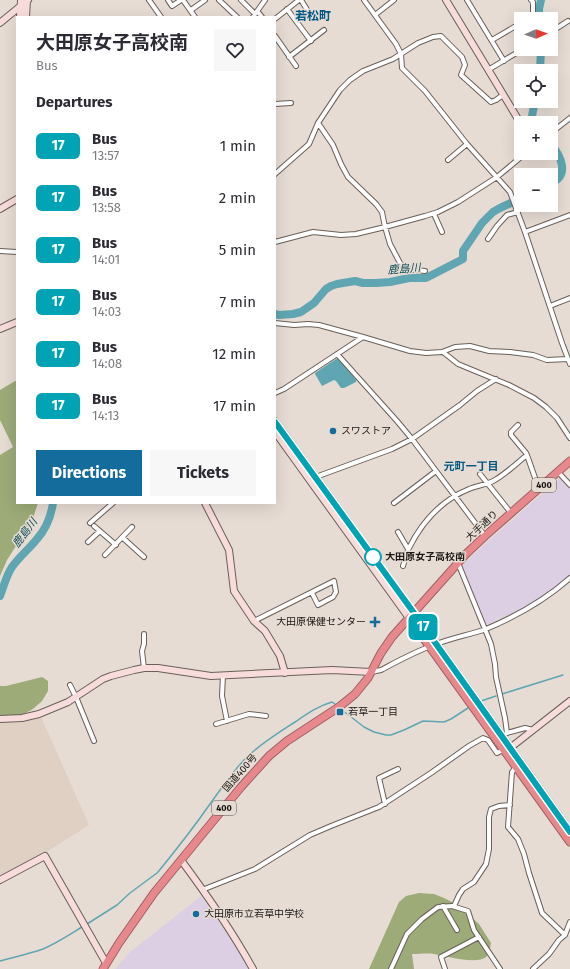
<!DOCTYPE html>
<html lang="en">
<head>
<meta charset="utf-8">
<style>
  :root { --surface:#fff; --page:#f7f7f7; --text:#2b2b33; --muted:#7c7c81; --accent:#146c9c }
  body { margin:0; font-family:"Fira Sans","Noto Sans JP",sans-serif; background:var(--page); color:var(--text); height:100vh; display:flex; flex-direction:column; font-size:15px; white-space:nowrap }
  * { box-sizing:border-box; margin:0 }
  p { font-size:13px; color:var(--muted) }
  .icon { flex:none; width:22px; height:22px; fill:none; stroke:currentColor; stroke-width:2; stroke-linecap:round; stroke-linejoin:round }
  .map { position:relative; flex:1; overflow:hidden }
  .details { position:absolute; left:16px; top:16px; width:260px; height:488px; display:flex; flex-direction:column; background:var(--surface); border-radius:0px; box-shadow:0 4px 16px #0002 }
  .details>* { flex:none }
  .badge { padding:0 8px; border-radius:6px; font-size:14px; line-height:26px }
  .needle { width:26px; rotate:88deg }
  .buttons { position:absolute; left:514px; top:12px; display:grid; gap:8px }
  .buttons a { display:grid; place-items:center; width:44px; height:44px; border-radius:0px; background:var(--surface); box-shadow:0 4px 16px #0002; font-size:20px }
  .map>.badge { position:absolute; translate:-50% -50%; box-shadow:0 0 0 2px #fff }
  h2 { padding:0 20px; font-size:15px; line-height:36px }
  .round { display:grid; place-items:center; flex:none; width:42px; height:42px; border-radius:0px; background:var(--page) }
  .head { display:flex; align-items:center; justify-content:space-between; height:68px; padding:0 20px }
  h1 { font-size:19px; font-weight:700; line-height:30px }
  .action { display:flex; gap:8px; margin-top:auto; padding:8px 20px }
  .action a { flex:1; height:46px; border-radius:0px; background:var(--accent); color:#fff; font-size:16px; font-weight:700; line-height:46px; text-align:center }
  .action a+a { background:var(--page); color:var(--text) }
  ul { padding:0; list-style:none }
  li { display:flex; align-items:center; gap:12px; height:52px; padding:0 20px }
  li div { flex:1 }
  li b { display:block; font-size:15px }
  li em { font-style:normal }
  li .badge { min-width:44px; font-weight:700; text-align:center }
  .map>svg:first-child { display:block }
</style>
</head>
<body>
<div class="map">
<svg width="570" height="969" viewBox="0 0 570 969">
  <rect width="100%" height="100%" fill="#e7dcd4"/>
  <path fill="#e0cfc3" d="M41,717L89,825L53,848L2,877L0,874V722H17Z"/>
  <path fill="#dccfe3" d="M561,477L570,488V576L534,603L486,625L462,565L488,541Z
    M201,896L227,933L249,969H115L130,952Z"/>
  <path fill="#9cab78" d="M15,381H17V503H38L32,521L7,560L0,576V455L13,447L0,420V390Z
    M42,677L48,681V691L42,701L33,709L20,716L0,718V686H6Z
    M419,893L434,894L444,898L458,905L479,924L491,943C490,947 490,954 486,957C477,965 446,956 434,954C427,953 420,954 412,954L414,969H369L399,902L406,896Z"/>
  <path fill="#5fa6b2" d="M336,359H338L340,360L356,380V382L344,388H341L336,381L334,380L322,386L315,374V373Z"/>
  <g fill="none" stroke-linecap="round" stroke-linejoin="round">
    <path stroke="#5fa6b2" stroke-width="1.5" d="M502,694L563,675
      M481,701L496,696
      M342,710L364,727L374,732L386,735H391L404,730L423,721L444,722L451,719L468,708
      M87,924L117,905L130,893L157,873L158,872C176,850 194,827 210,804C221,789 232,772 246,758C260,744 278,733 295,722C307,714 318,706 332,702L335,704
      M0,961C14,957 29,954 43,949C57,943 69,935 82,927"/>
    <path stroke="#5fa6b2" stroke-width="8" d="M539,19V9L541,0
      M540,71L541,49
      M533,123L532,116L535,101
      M551,144C561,156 570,175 551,183
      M517,199L521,197
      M275,314L279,315L293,314L301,312L314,303L326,289L331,286L337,284L355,281L363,283H376L390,282L409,278H426L463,259V251L482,223L493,212L500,208L511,203
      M0,596C4,586 6,576 12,567C19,557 29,549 37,539C46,529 51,516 53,503"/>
    <g stroke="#696059" stroke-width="6">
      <path id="street" d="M149,0L161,17
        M168,0L172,6L181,0
        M183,0L195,17
        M219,0L237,17
        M241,0L255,14
        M301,0L311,16
        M364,0L396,44L401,54L402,68L425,91L467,144L510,192L525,232L562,343L570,364
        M467,0L504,61
        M287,9L311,41
        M191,10L205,0
        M257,11L262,17
        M375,15L394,0
        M253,17L265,0
        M275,19L299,0
        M527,19L533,15V2L531,0
        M551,32L568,21
        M275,36L296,66
        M492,40L521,23
        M289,57L324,30
        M488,70L523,49
        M275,104L291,103
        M318,123L333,145L341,164L348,177L376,204L382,212L385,227L390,244L400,263L406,269L425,271
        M551,133L570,118
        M448,160L467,144
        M275,174L309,144L318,123L340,90L350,80L363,71L393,59L418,43L433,37L441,36L462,57L465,65L461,75L491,102L496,100L503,95
        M434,214L442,232
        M525,232L570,215
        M488,239L497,226L507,215L518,212
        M275,242L313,232L341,235L356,234L385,227L425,216L438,212L458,202L497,177L526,153
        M0,251L17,252
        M550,306L570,298
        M275,323L294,325L308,324L319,325L363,337
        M443,352L458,364L509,385L534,398L546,407L557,418L570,438
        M337,354L397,421L412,439L485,536
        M275,393L284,389L363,337L410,351L426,353L442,352L455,347L470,346L489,351L510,352L533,355L547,360L568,359
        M518,425L511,432V435L526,453L528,458L539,489
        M558,472L570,485
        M480,474L511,513
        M313,478L392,449L412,439L460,405L477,391L496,379
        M394,503L436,471
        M90,523L113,503
        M94,526L116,545
        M398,532L408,549
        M123,538L144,557
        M88,542L100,531
        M105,555L132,527
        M458,563L491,644L495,664L496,677L505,718L507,733L525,728L533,730
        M403,566C405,560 406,554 409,548C422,522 442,500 469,489C478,485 487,485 495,480C507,473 517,463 527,455
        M254,621L334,581L336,592L333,597L318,605L312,593
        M144,634V644L142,651L144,668
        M371,672L381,670C398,661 416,651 434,645C451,638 469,635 486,629C517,616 545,600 570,578
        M223,675L222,696L227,721
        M70,685L76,697L94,741
        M216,724L249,714L266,716
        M516,767L512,772L508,827L518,839L524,854L529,873L542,913L565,935
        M385,804L379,778L398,769
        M202,890L255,869L310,835L331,826L379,807L431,773L469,746L483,738L488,740L497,753L503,750
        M443,906L457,930
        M454,906L459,895L463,889L474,882L486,864L489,849V817L491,809L499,806L510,805
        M391,969L407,934L422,919L438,907L452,906L468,911L474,930L500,969
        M445,969L441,957L479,937
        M533,969L549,954L559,940L565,935L570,922"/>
    </g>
    <g stroke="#696059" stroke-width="8">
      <path id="secondary" d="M446,0L521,124
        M20,17L21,0
        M26,17L27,0
        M0,23L28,0
        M0,209L17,199
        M0,329L17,322
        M275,421L414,613
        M275,432L409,618
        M205,503L229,550L234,591L254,621L265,631L280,656L285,673
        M0,719L22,718L39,714L68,702L103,679L111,676L134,670L144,668H158L211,676L332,670L371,672
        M507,749L510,748L570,701
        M181,860C207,895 232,931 253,969
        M0,880L45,856L106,963"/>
    </g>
    <g stroke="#9f6162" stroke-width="9">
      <path id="highway" d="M414,613L570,832
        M409,618L570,842
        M103,969L119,943L154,893L241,787L269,756L287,741L339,707L355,694L368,678L381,653L392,637L466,554L485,536L570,461"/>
    </g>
    <use href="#street" stroke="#fff" stroke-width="4"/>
    <use href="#secondary" stroke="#f8dcdc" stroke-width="6"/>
    <use href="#highway" stroke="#e7898c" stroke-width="7"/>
  </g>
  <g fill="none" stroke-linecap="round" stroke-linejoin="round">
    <g stroke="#fff" stroke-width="9">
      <path id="line" d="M275,422L414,613L570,832"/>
    </g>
    <use href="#line" stroke="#00a3b4" stroke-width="6"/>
  </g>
  <g fill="#146c9c" stroke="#e7dcd4" stroke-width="1.5">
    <circle cx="333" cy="431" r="4"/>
    <path d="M373 616h4v4h4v4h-4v4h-4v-4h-4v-4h4z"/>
    <rect x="336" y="708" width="8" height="8" rx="2"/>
    <circle cx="196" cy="914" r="4"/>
  </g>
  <circle fill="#fff" stroke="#00a3b4" stroke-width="2" cx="373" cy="557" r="8"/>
  <g text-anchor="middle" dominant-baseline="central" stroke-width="3" stroke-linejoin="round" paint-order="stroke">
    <g fill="#e7dcd4" stroke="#58524e" stroke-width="1">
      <rect x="532" y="478" width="24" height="14" rx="3"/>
      <rect x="212" y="801" width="24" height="14" rx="3"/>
    </g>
    <g font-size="9" font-weight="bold" fill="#1a1714">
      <text x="544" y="485">400</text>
      <text x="224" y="808">400</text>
    </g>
    <g font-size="10" fill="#1a1714" stroke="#e7dcd4" text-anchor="start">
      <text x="341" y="431">スワストア</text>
      <text x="366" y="622" text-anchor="end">大田原保健センター</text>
      <text x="348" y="712">若草一丁目</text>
      <text x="204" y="914">大田原市立若草中学校</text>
    </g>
    <g font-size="10" fill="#1a1714" stroke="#e7dcd4">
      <text transform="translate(482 526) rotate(-43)">大手通り</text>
      <text transform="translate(240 773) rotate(-49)">国道400号</text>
    </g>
    <g font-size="10" font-weight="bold" fill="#1a1714" stroke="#e7dcd4" text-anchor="start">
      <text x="385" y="557">大田原女子高校南</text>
    </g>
    <g font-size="11" font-style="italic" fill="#104f58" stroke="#e7dcd4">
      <text transform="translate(404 269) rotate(-4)">鹿島川</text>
      <text transform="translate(25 533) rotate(-53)">鹿島川</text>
    </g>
    <g font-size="11" font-weight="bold" fill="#005882" stroke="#e7dcd4">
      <text x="471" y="466">元町一丁目</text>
    </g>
    <g font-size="12" font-weight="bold" fill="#005882" stroke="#e7dcd4">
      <text x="313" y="16">若松町</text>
    </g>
  </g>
</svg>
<div class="buttons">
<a><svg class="needle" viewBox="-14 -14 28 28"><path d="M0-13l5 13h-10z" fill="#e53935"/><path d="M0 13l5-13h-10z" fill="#7c7c81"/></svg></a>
<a><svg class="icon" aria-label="locate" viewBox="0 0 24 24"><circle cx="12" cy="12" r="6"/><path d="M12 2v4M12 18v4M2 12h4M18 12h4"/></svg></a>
<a>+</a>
<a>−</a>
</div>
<b class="badge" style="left:423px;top:627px;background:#00a3b4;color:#fff">17</b>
<section class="details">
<div class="head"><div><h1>大田原女子高校南</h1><p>Bus</p></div><a class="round"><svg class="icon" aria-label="heart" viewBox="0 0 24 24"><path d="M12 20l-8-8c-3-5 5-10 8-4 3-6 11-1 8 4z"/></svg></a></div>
<h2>Departures</h2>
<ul>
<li><span class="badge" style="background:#00a3b4;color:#fff">17</span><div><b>Bus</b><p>13:57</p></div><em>1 min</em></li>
<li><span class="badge" style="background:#00a3b4;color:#fff">17</span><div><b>Bus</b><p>13:58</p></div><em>2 min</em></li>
<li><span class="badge" style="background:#00a3b4;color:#fff">17</span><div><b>Bus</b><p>14:01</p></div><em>5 min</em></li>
<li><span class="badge" style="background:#00a3b4;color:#fff">17</span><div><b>Bus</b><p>14:03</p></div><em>7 min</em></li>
<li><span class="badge" style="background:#00a3b4;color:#fff">17</span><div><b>Bus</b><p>14:08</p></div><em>12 min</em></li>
<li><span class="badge" style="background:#00a3b4;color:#fff">17</span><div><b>Bus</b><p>14:13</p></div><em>17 min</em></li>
</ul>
<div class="action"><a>Directions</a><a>Tickets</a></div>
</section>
</div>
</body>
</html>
